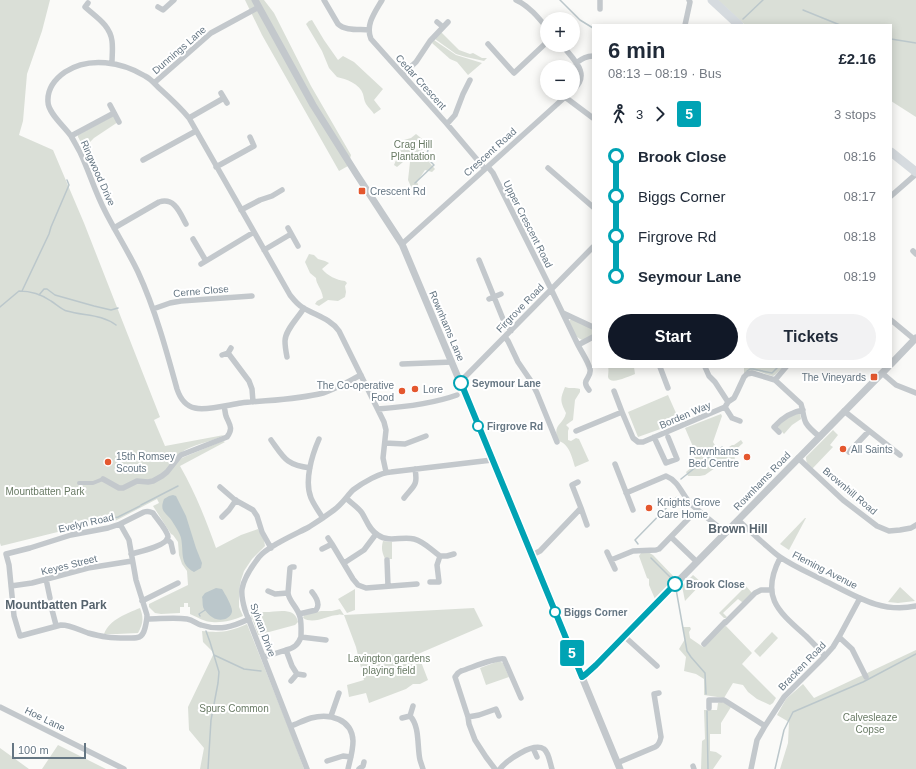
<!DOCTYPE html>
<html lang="en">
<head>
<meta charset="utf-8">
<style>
  :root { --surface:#fff; --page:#f2f2f3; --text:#1f2937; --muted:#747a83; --accent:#111827 }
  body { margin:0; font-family:Helvetica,sans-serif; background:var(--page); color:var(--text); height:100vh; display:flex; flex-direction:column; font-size:15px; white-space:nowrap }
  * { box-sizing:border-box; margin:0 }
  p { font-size:13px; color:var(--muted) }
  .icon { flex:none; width:22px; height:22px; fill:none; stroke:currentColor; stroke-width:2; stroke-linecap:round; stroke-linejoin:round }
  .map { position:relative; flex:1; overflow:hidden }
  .details { position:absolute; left:592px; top:24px; width:300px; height:344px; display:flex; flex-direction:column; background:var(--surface); border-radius:0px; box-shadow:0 2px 10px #0003 }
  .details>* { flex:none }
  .badge { padding:0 8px; border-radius:3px; font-size:14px; line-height:26px }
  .fabs { position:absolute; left:540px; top:12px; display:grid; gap:8px }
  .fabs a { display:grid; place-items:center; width:40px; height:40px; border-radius:50%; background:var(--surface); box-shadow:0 2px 10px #0003; font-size:20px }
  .scale { position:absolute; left:12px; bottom:10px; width:74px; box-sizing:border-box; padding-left:4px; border:2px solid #657683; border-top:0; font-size:11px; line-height:14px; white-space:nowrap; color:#657683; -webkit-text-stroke:3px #fff; paint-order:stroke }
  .map>.badge { position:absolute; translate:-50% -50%; box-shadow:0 0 0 2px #fff }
  .legs { display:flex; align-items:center; gap:6px; height:44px; padding:0 16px; font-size:13px }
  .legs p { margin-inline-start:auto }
  .headline { display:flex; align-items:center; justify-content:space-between; height:68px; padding:0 16px }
  h1 { font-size:22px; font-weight:700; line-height:30px }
  .button { display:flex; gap:8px; margin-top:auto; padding:8px 16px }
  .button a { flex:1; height:46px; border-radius:24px; background:var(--accent); color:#fff; font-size:16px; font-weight:700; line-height:46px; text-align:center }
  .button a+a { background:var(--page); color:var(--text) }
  ul { padding:0 16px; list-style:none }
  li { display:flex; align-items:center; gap:14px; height:40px; font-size:15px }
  li i { display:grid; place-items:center; width:6px; height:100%; margin:0 5px; background:currentColor }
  li i::after { content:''; width:10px; height:10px; margin:-5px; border:3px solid; border-radius:50%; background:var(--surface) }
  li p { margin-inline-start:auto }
  li:first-child i { background:linear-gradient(#0000 50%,currentColor 0) }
  li:last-child i { background:linear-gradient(currentColor 50%,#0000 0) }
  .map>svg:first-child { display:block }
</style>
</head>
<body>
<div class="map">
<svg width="916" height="769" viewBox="0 0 916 769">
  <rect width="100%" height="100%" fill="#fafaf8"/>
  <path fill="#dadfd7" d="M0,0H50L42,31L27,74L23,121L19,135L53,150L84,223L160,417L154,420L165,446L224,435C212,442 198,443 185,450C182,452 178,455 175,458L177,461L184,457L223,441L225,442L180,466C195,492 206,520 216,548L241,535L258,529L264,540L265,546L252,559L244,571L241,580L239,591V607L243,616C234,620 222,623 212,622C205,622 197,617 190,614V607H188V603H184V607H180V613L161,614L155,613L149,607V604L155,601L188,585L187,571L182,564L179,555L178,542L173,535L171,534L153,506L159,503L157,499L115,521L96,525L82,526L1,546L0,543Z
    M245,0H264L274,13L311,86L351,155L348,166L339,171L262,35Z
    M718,0H916V117L891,101V25H745Z
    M312,20L324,40L338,60L343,56L354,62L383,89L374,100L381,109L374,114C372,111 368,107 366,104C364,101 364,97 363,94C360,84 346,79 337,77L329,68L322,51L306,24L309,21Z
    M441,32L459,50L470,54L473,53L482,58H487L484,61L466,57L456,54L435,39Z
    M434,40L456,55L482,63L468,75L457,62L450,59L432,43Z
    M113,116L118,122L94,138L84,148L78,137V135Z
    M416,134L426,142C423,155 426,159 435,169L432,172L425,170L417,182L420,189L417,190L412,189L408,180L410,162H403L397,167L394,165L404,140L411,138Z
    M309,254L314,255L318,259L325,261L329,263L322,269C328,276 336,280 345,281L347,283L345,286L346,292L345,297L338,301L328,300L319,306L315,304L317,301L323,298C322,289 316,284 316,278L310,273L305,262Z
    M572,319L593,329V336L582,340C574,337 572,328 569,321L570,320Z
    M608,367H634L635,374C629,376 610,386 608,377C608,374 609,370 608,367Z
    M744,367H783L775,375L773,376C762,374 754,366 744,374Z
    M565,387C570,389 575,387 580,389V392L575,400L573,420L566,425L569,428L568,431V440L571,441L576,438L579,439L589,461L575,467C572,457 569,443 558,441C552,423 563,426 566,413C560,401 560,399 565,387Z
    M668,395L680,422L638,437L628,412Z
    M800,413L801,419L792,425L784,434L777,426L787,417Z
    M721,414L722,416L713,442L718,450L723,451L732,445H734L741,440L743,443L732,453L735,458L733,465L723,468H715L705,475L700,476H688L686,472L693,466L697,463C694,458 693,456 696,450L694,449L685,428Z
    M833,430L838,435L830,445L833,447L812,469C808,465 806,463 806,457Z
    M805,518H806L789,550L780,544Z
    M383,541L392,542V559H385C382,552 381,548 383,541Z
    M648,552L653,555L675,578L655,599L649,585V579L647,578L639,556L641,553Z
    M693,575L702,583L685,601L682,586Z
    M746,586L752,593L743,602H742L738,599L723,613L727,617L726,618H724L719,613Z
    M900,587L915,601L898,603L888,602Z
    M355,589V610L347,613L338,599Z
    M140,608C144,618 143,624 138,633L117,634H104C110,619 126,614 140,608Z
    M474,608L483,626L418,654L428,680L420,684H413L406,689L369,703L366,693L349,697L347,685L364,680L356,647L344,615C342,615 340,614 338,615C328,615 314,625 303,618L304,615L321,611H332L340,609L344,615Z
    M249,610C254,611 260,612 265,612C277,612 295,606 298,622L295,625L258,635Z
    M247,624L291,734L304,769H200L204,748L189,730L188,707L214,653L203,642L202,631C221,633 229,632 247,624Z
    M724,624L752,653L742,664L776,698L773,703L770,705L757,699L748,692L743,685L733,683L724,698L704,695V679L696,674L684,671L686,657L679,649L685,639L683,627H690L691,629L689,632L690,638L703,647Z
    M772,632L778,638L760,657L754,651Z
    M916,650V769H780L788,743L789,722L777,715L786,699L803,684L814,698Z
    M499,661L503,663L509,677L486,685L480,668Z
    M721,702L726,703L731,707L721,723V734H710V751L716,752L722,756L713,769H701L702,741L705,739L704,710H717L718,703Z
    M58,745L106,769H42Z
    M0,748L29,769H0Z"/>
  <path fill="#bbc7cb" d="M173,495L176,496L186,516L196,548L202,563L201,568L194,572C179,564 184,552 181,538C180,533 175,526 172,521C166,512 159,512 164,499L169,496Z
    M216,588L222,589C225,594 233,607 232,612C230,619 222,621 216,619C212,618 207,613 204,609C202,606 203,600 202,597L205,593Z"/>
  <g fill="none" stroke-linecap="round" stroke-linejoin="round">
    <path stroke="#bbc7cb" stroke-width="1.5" d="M560,0L580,20L593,28
      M803,10L840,25
      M743,19L763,0
      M891,39L916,43
      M415,183L434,165L426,157L428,150
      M22,291L49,234L51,227L69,185L67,180
      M39,295L44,289H47L55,295L94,306L111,310L118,308
      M0,307L19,291C31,291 41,294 51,301C56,304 62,310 67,311C84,316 102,314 116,325
      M747,371L750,369H753L772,373L778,367
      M681,479L701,463L722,447
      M141,505L178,486
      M94,523L118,517L140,506
      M638,544L635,540L677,497
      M651,558L673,580
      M676,589L687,651L691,657L705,673L706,694
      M200,616L199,614L205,610
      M206,631L210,642L219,672L218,683L211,720L208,769
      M214,655L244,669L261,671
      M707,711L708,769
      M775,769L784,730L793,712L863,682L916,654"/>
    <path stroke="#c3c8cc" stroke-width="4" d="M79,483H93L103,479"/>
    <path stroke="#c3c8cc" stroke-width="5.5" d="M324,0L338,24C345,31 359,29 369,30
      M382,0C375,12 365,25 371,39L447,124L485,169
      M516,0C529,6 538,17 547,28
      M88,3L85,7C96,17 110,25 112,41C113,48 112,56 112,63
      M158,7L163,10L174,0
      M600,9V0
      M437,22L443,27
      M685,25L690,2L689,0
      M488,44L514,73L547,42
      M562,45C573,59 592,74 573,90
      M576,63C582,59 586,56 593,56
      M403,74L416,62L430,41L448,22
      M154,83L211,33L259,7
      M221,93L224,98
      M110,105L119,122
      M189,118L224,98L227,103
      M447,124L455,115L463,94L470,80
      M71,136L114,113
      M143,160L196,131
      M216,167L254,146L250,137
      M488,167L493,173L551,289L578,345L593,337
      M548,168L593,207
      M891,196L916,174
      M241,210L260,200L272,196L282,190
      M114,228L159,202C175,197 180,213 186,224
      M288,228L298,246
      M193,239L206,261
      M402,244L565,97L593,118
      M264,250L291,234
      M913,251L916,254
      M479,260L505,324L511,331
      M201,264L254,232
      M489,299L501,294
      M153,309L170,303L181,301L252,296
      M563,313L593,327
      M891,320L915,340
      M505,337L508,341L518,362L531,381L537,393L557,442
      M578,345C582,353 588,361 590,369C592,379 580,379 589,390
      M228,353L249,381L252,389L253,402
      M222,355L228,353L231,348
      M287,357C286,352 285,346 285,341C285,330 298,318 304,308
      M402,364L452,362
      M660,367L668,388
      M705,367L709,376L715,382L728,402
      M882,373L896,385L916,393
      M361,375C349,381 336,389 323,393C296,400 268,400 241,403C228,405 206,411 195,408C185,406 180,398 177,389C166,349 155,309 138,272C128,251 115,231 105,211C95,192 89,171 80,152C77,147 74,141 71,136C65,127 48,113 48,102C47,88 55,79 65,72C89,56 122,62 145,76C151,79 155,84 159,88C169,97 180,107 189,118L290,295C294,300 297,304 302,307C314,315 330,318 339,331L384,422L386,430L383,458L386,472
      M775,380L786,367
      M460,382L593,247
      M614,391L622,412
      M725,407L732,418L740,421
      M378,409C405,407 432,404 457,395
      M844,411L900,455
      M576,431L622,412L633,438L638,442H643L725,407L728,402L734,398L737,392L744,377L747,374L752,373L775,380L801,404C803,410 803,417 806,423C809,428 815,433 820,437
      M779,432L774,427C782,418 790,412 803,410
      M654,437L666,463L677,459L668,437
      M319,439C312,455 304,481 311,498C314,505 319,512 323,518
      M271,440C284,458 286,465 310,468
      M385,443L405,444L426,436
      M849,452L869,431
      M798,458L843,500L877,526L889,531L900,530L911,528L916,525
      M615,464L633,510
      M103,479L119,488H123L137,481L148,482L153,481L162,476L167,472L178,458L181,455L227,437C234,428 229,424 226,416C225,413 225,409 224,406
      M220,487L235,500L253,510L257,516L262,532L271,548
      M626,493L666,476C679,481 682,495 691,504C702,514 714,523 726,533
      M346,498C351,503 358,507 362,513C367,521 369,530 378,535C389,543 402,536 414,539C425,542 431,550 440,556L437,565L439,582H430
      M404,498C414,485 418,486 415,469
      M581,508L587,525
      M222,517L229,510L236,500
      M738,520C746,527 753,534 761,541C767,546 773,552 780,557C793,566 809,573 823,580C854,595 881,614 916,606
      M120,524L129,540L136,580L147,615C147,620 146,624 145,628C142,640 136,638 126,638C110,638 103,637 88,633C79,630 71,625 61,625L20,636L14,616L9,565L6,554L30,548L71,535L108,528L120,524L144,512C147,511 149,511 153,513C156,518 168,531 168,537C167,546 138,552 131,554
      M671,537L697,562
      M328,538L332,544
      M167,539L171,543L173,552
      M322,549L332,544L353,579L358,585L366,588L417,584
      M607,552L615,569
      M532,555L540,551L581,508L572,485L578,482
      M440,556H447L454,554
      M780,558C760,597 778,611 806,636C812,642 819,649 825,656
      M387,560L388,586
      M611,560L633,551L656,550L659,549L690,517
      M344,563L364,550L376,534
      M294,567H292L290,568L288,593C289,601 296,606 299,614C302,621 301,629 301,637
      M46,579L50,598
      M11,586L32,583L88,568L132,561
      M268,591L275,594L288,593
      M142,601L178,583
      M51,606L56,625
      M299,614L316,610C321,604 316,597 312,592
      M147,619C160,619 174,617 187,619C193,620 197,624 201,625C220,631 232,627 249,619
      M624,636L657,666
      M839,637L852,649L866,677
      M704,644L725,622V623L755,593L761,590H772
      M286,650C294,648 298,645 301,637L326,640
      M264,657L286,650L292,666L297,674L304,675
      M291,681L297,674
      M0,707L124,769
      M709,708V700H724L765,726
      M331,716L339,693
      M410,716L413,706
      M468,717L479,715L496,709L499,716
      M402,718L410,716C420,726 417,747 420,760C421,763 422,766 423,769
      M291,726C297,724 304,720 311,718C330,713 352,719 353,741C353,751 350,760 348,769
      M533,748L537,757
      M327,761L343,756L351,757
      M617,763L655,747C659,745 660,742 661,737L654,694L659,693
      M693,766L694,769
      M307,769L245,610C243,603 241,596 242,589C244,577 252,566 259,557C268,546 296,534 309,527C317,522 326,516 334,510C342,504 347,496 353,490C362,483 381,472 391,472L492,460
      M359,769L363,766L364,762
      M495,769L486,757L475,740L469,724L468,717L455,677L458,673L461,671C471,668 496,657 504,659L521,698
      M500,769C507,760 533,742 544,749C549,753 550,763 552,769
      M751,769L757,740L765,726L784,697L825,656L833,647L839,637L860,598"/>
    <path stroke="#c3c8cc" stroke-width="7" d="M255,0L313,105L357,175L402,244L460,382L620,769
      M891,364L916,338
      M582,677L586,674L596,665L888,367"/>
    <path stroke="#d6dbdf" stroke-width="9" d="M712,0L739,25
      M891,152L916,172"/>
  </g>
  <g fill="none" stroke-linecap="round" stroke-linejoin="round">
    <g stroke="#fff" stroke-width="9">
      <path id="line-1" d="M461,383L582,677L586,674L596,665L675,584"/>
    </g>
    <use href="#line-1" stroke="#00a3b4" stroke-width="6"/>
  </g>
  <g fill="#e4572e" stroke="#fff" stroke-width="1.5">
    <rect x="358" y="187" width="8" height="8" rx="2"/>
    <rect x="870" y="373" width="8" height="8" rx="2"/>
    <circle cx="415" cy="389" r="4"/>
    <circle cx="402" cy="391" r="4"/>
    <circle cx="843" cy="449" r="4"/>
    <circle cx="747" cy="457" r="4"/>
    <circle cx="108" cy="462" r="4"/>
    <circle cx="649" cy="508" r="4"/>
  </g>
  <g fill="#fff" stroke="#00a3b4" stroke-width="2">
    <circle cx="461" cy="383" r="7"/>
    <circle cx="478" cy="426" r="5"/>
    <circle cx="675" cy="584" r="7"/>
    <circle cx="555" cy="612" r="5"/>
  </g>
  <g text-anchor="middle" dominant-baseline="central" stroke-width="4" stroke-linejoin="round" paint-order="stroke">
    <g font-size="10" fill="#657683" stroke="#fff">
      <text transform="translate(179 50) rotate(-41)">Dunnings Lane</text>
      <text transform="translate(421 82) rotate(48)">Cedar Crescent</text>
      <text transform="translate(490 152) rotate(-42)">Crescent Road</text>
      <text transform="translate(98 173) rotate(66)">Ringwood Drive</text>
      <text transform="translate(528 224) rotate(63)">Upper Crescent Road</text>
      <text transform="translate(201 291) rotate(-5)">Cerne Close</text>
      <text transform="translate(520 308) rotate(-46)">Firgrove Road</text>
      <text transform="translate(447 326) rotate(67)">Rownhams Lane</text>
      <text transform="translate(685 415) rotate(-23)">Borden Way</text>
      <text transform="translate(762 481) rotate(-46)">Rownhams Road</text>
      <text transform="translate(850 491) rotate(40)">Brownhill Road</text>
      <text transform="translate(86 523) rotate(-13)">Evelyn Road</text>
      <text transform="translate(69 565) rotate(-14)">Keyes Street</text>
      <text transform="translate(825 570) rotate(27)">Fleming Avenue</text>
      <text transform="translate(263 630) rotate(70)">Sylvan Drive</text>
      <text transform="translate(802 666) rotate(-46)">Bracken Road</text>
      <text transform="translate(45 719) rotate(26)">Hoe Lane</text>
    </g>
    <g font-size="10" fill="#687a64" stroke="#fff">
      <text x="413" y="144">Crag Hill<tspan x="413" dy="12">Plantation</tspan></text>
      <text x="45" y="491">Mountbatten Park</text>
      <text x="389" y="658">Lavington gardens<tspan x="389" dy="12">playing field</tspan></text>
      <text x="234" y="708">Spurs Common</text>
      <text x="870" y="717">Calvesleaze<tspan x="870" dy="12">Copse</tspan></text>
    </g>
    <g font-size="10" fill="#657683" stroke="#fff" text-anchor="start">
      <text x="370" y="191">Crescent Rd</text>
      <text x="866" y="377" text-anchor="end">The Vineyards</text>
      <text x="394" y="385" text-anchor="end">The Co-operative<tspan x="394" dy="12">Food</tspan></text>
      <text x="423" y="389">Lore</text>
      <text x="851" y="449">All Saints</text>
      <text x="739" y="451" text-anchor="end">Rownhams<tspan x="739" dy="12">Bed Centre</tspan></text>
      <text x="116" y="456">15th Romsey<tspan x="116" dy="12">Scouts</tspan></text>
      <text x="657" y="502">Knights Grove<tspan x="657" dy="12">Care Home</tspan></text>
    </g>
    <g font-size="10" font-weight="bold" fill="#657683" stroke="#fff" text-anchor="start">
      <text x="472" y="383">Seymour Lane</text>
      <text x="487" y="426">Firgrove Rd</text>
      <text x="686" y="584">Brook Close</text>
      <text x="564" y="612">Biggs Corner</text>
    </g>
    <g font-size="12" font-weight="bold" fill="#57646e" stroke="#fff">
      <text x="738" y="529">Brown Hill</text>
      <text x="56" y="605">Mountbatten Park</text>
    </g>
  </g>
</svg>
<div class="fabs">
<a>+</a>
<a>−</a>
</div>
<div class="scale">100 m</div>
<b class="badge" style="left:572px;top:653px;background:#00a3b4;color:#fff">5</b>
<section class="details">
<div class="headline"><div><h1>6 min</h1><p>08:13 – 08:19 · Bus</p></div><b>£2.16</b></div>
<div class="legs"><svg class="icon" aria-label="walk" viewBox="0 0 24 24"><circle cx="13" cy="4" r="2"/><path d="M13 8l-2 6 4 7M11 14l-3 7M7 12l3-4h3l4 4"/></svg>3<svg class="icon" aria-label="forward" viewBox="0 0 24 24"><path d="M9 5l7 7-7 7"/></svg><b class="badge" style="background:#00a3b4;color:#fff">5</b><p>3 stops</p></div>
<ul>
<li><i style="color:#00a3b4"></i><b>Brook Close</b><p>08:16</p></li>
<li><i style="color:#00a3b4"></i><span>Biggs Corner</span><p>08:17</p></li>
<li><i style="color:#00a3b4"></i><span>Firgrove Rd</span><p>08:18</p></li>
<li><i style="color:#00a3b4"></i><b>Seymour Lane</b><p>08:19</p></li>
</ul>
<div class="button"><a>Start</a><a>Tickets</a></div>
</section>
</div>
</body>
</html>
